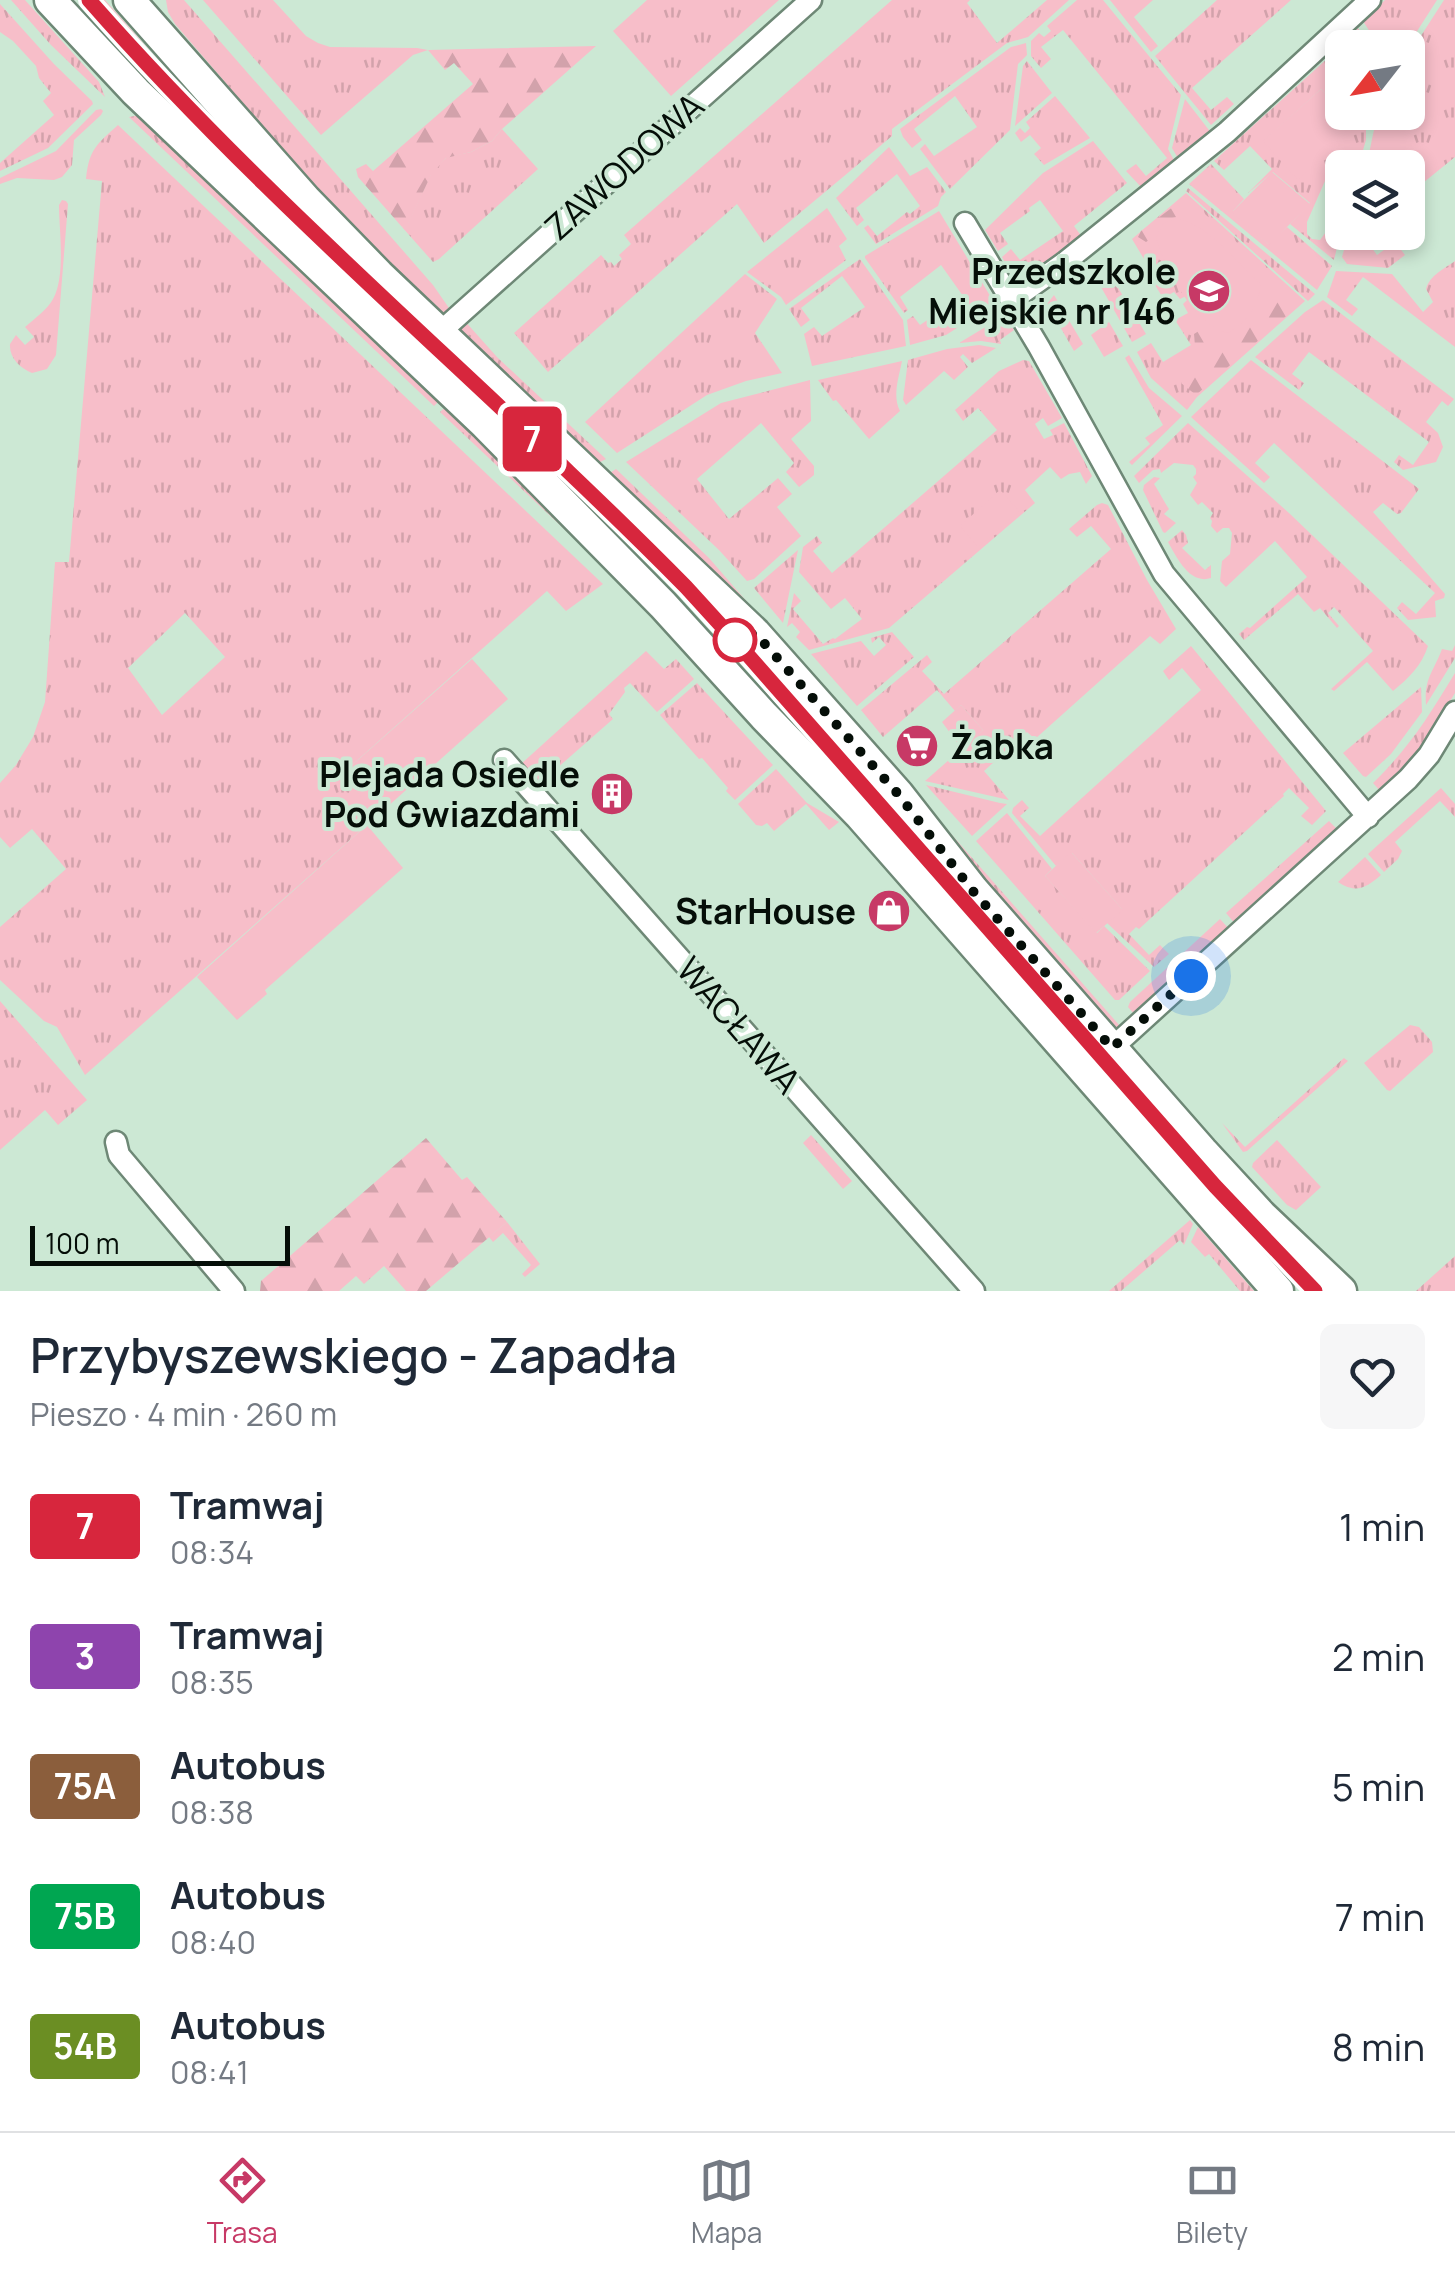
<!DOCTYPE html>
<html lang="pl">
<head>
<meta charset="utf-8">
<style>
  :root { --surface:#fff; --page:#f6f6f7; --text:#1f2937; --muted:#747a83; --line:#e0e1e3; --accent:#c73966 }
  body { margin:0; font-family:Manrope,sans-serif; background:var(--page); color:var(--text); height:100vh; display:flex; flex-direction:column; font-size:38px; white-space:nowrap }
  * { box-sizing:border-box; margin:0 }
  p { font-size:32px; color:var(--muted) }
  .icon { flex:none; width:55px; height:55px; fill:none; stroke:currentColor; stroke-width:2; stroke-linecap:round; stroke-linejoin:round }
  .map { position:relative; height:1291px; overflow:hidden }
  .side { display:flex; flex-direction:column; background:var(--surface); flex:1 }
  .side>* { flex:none }
  .badge { padding:0 20px; border-radius:8px; font-size:35px; line-height:65px }
  .needle { width:65px; rotate:239deg }
  .controls { position:absolute; left:1325px; top:30px; display:grid; gap:20px }
  .controls a { display:grid; place-items:center; width:100px; height:100px; border-radius:15px; background:var(--surface); box-shadow:0 5px 15px #0003; font-size:50px }
  .scale { position:absolute; left:30px; bottom:25px; width:260px; box-sizing:border-box; padding-left:10px; border:5px solid #050e08; border-top:0; font-size:28px; line-height:35px; white-space:nowrap; color:#050e08; -webkit-text-stroke:8px #cce8d4; paint-order:stroke }
  .you { position:absolute; width:50px; height:50px; margin:-25px; border:8px solid #fff; border-radius:50%; background:#1a73e8; box-shadow:0 0 0 15px #1a73e833 }
  .map>.badge { position:absolute; translate:-50% -50%; box-shadow:0 0 0 5px #fff }
  .round { display:grid; place-items:center; flex:none; width:105px; height:105px; border-radius:15px; background:var(--page) }
  .overview { display:flex; align-items:center; justify-content:space-between; height:170px; padding:0 30px }
  h1 { font-size:48px; font-weight:600; line-height:75px }
  ul { padding:0; list-style:none }
  li { display:flex; align-items:center; gap:30px; height:130px; padding:0 30px }
  li div { flex:1 }
  li b { display:block; font-size:38px }
  li em { font-style:normal }
  li .badge { min-width:110px; font-weight:700; text-align:center }
  .tabs { display:flex; justify-content:space-around; align-items:center; height:140px; border-top:2px solid var(--line); background:var(--surface); font-size:28px; color:var(--muted) }
  .tabs a { display:grid; justify-items:center; gap:5px }
  .tabs .active { color:var(--accent) }
  .map>svg:first-child { display:block }
</style>
</head>
<body>
<div class="map">
<svg width="1455" height="1291" viewBox="0 0 1455 1291">
  <defs>
    <pattern id="grass-tufts" width="24" height="20" patternUnits="userSpaceOnUse" patternTransform="scale(2.5)"><rect width="24" height="20" fill="#f7bec9"/><path d="M3 7l-1-3M5 7V3M7 7l1-3M15 17l-1-3M17 17v-4M19 17l1-3" fill="none" stroke="#d2a2ab"/></pattern>
    <pattern id="forest-firs" width="22" height="20" patternUnits="userSpaceOnUse" patternTransform="scale(2.5)"><rect width="22" height="20" fill="#f7bec9"/><path d="M5 1l3.5 6h-7zM16 11l3.5 6h-7z" fill="#d2a2ab"/></pattern>
  </defs>
  <rect width="100%" height="100%" fill="#cce8d4"/>
  <path fill="url(#grass-tufts)" fill-rule="evenodd" d="M11,0H25L99,82L105,97L51,45Z
    M96,0H105L220,131Z
    M166,0H184L433,285L449,308V311L444,316H437L276,150L230,88L175,24L168,12Z
    M203,0H273L306,36L318,43L330,47L417,48L428,50L413,55L321,135Z
    M647,0H779L671,96L613,31Z
    M892,0H970L967,3L997,43L1047,0H1069L1028,37L1007,43L892,129V136L764,243L737,204L548,372L514,333L601,255L608,263L611,262L614,266L622,259L619,255L631,244L624,235Z
    M1077,0H1103L1181,95L1168,149L1175,162L1142,188L1126,171L1136,164L1146,176L1167,158L1063,30L1041,47L1051,59L1041,68L1031,56V41L1039,33L1044,37L1051,31L1047,26Z
    M1110,0H1153L1134,17L1158,46L1151,52Z
    M1217,0H1291L1192,88L1211,110L1227,97L1234,104L1211,125L1155,56Z
    M1385,0H1437L1407,47H1372L1370,32L1363,21Z
    M1444,0H1455V157L1408,195V168L1366,167C1371,149 1372,130 1380,113L1408,112V56Z
    M0,4L54,64L92,101L93,104L48,148L0,171V163L54,115L43,101L51,93L39,78L36,66L13,41L0,32Z
    M1358,28L1365,38V47L1342,48V112L1366,113V116H1345L1321,89L1264,141L1355,127L1349,121L1366,120V140L1358,167L1342,168L1337,164L1332,165L1307,222V234L1312,239L1320,240C1333,225 1339,200 1342,181V227L1334,260L1290,224L1310,203L1273,172L1247,194L1272,169L1250,146L1224,170L1214,161L1349,39Z
    M1026,43L1027,55L1018,64L1010,130L950,189L920,149L925,144L934,156L977,127L955,96L914,129L922,140L912,148L903,137L900,129L1011,47Z
    M1027,61L1052,93L1015,126L1023,66Z
    M1055,96L1090,138L1044,165L1034,154L1041,148L1030,135L1021,142L1015,133L1020,128L1025,133L1030,128L1026,122Z
    M1185,99L1212,134L1179,160L1172,148Z
    M101,109L103,111L101,115L74,140L72,165L62,177L54,180L17,178L0,184V178L56,151L96,110Z
    M140,115L441,399L434,406L129,117Z
    M118,125L603,584L566,611L547,591L343,773L377,816L85,1075L57,1027L44,1021L0,980V927L66,869L32,829L10,848L0,837V783L16,765L33,737L45,702L55,562H69L102,181L86,179C89,149 97,144 118,125ZM185,613L225,657L162,715L128,668Z
    M502,129L538,169L439,259L433,262L402,227L408,223L432,172L447,157L471,152L492,141Z
    M1093,141L1127,183L1074,226L1082,237L1017,285L1002,257L1011,249L1020,260L1063,231L1040,200L1029,208L1030,211L1000,233L1008,244L998,251L985,230L1043,173Z
    M889,147L910,176L927,167L946,192L941,197L938,206L876,244L864,228L868,225L877,236L907,212L910,214L920,206L897,174L856,208L864,220L857,226L836,198Z
    M1211,164L1244,199L1233,211L1268,244L1287,227L1332,266L1317,290L1189,184Z
    M1188,188L1315,294L1308,301L1186,191Z
    M1186,193L1305,301L1197,397L1187,410L1151,378L1137,352L1151,343L1163,362L1191,345L1175,320L1188,313L1183,304L1188,299L1186,296L1180,299L1174,292L1163,298L1147,272L1150,269L1132,239Z
    M62,200L66,201L68,204L56,355L47,369L32,373C20,368 9,358 10,344L16,335L25,345L34,337L25,327C35,318 47,310 53,299C66,276 59,230 59,205Z
    M827,208L847,239L839,246L846,260L786,305L781,297L747,272Z
    M939,211L995,304L946,335L910,345L907,320L913,316L920,325L963,296L941,265L900,297L908,310L904,313L865,258V256Z
    M1349,232L1361,233L1377,255L1395,242L1405,255L1388,268L1347,264L1342,257Z
    M860,259L903,320L906,346L812,366L804,334L814,327L822,336L865,307L842,276L801,308L810,320L801,327L789,309Z
    M1455,261V347L1363,277L1346,300L1358,309L1352,316L1327,297L1336,271L1392,274L1423,312L1433,302L1426,289C1430,275 1444,269 1455,261Z
    M745,274L777,299L755,333L782,373L746,381L707,395L617,453L585,422Z
    M1114,281L1146,334L1132,342L1101,287Z
    M1054,295L1083,344L1074,351L1047,304Z
    M1323,300L1454,399L1448,406L1442,401L1426,422L1438,433L1443,447L1436,462L1403,470L1394,462L1399,455L1413,465L1429,442L1309,352L1292,374L1304,383L1299,390L1255,357L1305,312Z
    M1002,317H1005L1014,330L1000,340L1001,344L981,341L959,343Z
    M463,319L497,357L606,459L594,465L457,334L459,322Z
    M1109,322L1123,346L1104,357L1091,335Z
    M979,345L996,348L972,363L963,354L960,357L968,367L954,380L944,371L906,405L903,400L908,360L947,349Z
    M1129,355L1149,388L1182,416L1132,465L1129,462L1150,444L1145,438L1163,425L1125,358Z
    M1023,360L1029,361L1062,418L1048,426L1043,418L1035,424L1044,439L1053,435L1050,430L1064,423L1092,476L1086,484L1080,472L1069,474L1061,479L1050,467L1025,490L1035,503L889,628L809,650L796,637L800,632L792,623L787,627L794,593L801,601L793,609L823,644L833,638L835,639L862,619L845,598L831,609L799,572L803,547L817,536L822,543L813,551L832,573L997,430L978,408L963,421L955,410L999,371Z
    M1251,360L1419,489L1401,513L1397,514L1383,503L1373,512L1445,594L1444,598L1435,601L1436,617L1408,620L1397,608L1402,602L1416,614L1435,593L1274,443L1255,463L1270,477L1264,483L1191,417Z
    M902,361C899,377 892,396 900,411L869,439L836,400L833,401L818,380Z
    M810,380L811,421L791,439L814,466V475L799,487L786,472L794,463L761,423L697,479L729,519L778,478L792,494L777,507L801,536L754,579L747,581L719,550L626,462L721,403Z
    M448,405L614,576L440,412Z
    M1188,423L1289,513L1428,646C1422,665 1409,678 1393,691L1367,662L1334,691L1331,689L1373,651L1334,607L1328,613L1339,626L1337,628L1320,608L1314,612L1298,594L1244,640L1239,634L1247,627L1250,628L1307,577L1275,541L1226,587L1220,581L1222,561L1230,554L1232,533L1229,528H1223L1217,533L1211,526L1212,521L1210,518L1213,513L1202,502L1198,505L1190,495L1197,483L1193,477L1196,474V469L1193,465L1174,463L1161,473L1160,469L1153,470L1139,483L1134,476Z
    M616,469L709,558L781,641L609,478L610,473Z
    M1154,477L1160,478L1154,484C1160,493 1163,500 1169,509L1164,514L1176,523L1165,533L1163,532L1143,490L1144,485Z
    M1102,503L1108,505L1147,580L1176,629L1160,644L1150,636L1035,739L1027,732L984,771L1009,800L925,781L983,730L961,705L955,711L937,690L883,737L861,710L927,655L932,662L922,671L944,694L1111,549L1091,526L1077,537L1069,529L1097,505Z
    M1182,530L1186,535L1188,543L1182,548L1205,570L1211,565V578C1190,585 1177,558 1168,542Z
    M798,550L783,623L754,588Z
    M892,632L914,657L857,706L811,654L861,641L874,656L886,645L879,637L872,643L871,638Z
    M1455,645V658L1426,705C1424,678 1433,673 1442,649L1452,651Z
    M1191,646L1326,811L1312,825L1301,816L1309,808L1289,788L1283,794L1284,796L1139,929L1136,927L1129,934L1149,955L1160,945L1169,954L1154,967L1107,923L1122,909L1072,853L1056,866L1012,813L1013,808L1022,800L1029,808L1020,816L1040,836L1201,690L1182,668L1169,680L1163,671Z
    M646,651L664,669L676,659L694,679L657,712L630,683L624,688L625,692L609,714L613,719L539,784L521,764Z
    M1455,673V693L1421,748L1381,792L1373,783C1409,748 1429,716 1455,673Z
    M697,683L773,765L735,800L726,791L728,788L702,758L699,759L660,715Z
    M1421,687L1422,712L1391,754L1366,777L1363,776L1343,753Z
    M776,769L807,803L839,822L829,830L806,804L774,831L767,823L762,826L756,825L738,804Z
    M926,785L1000,803L1007,804L972,836Z
    M1441,788L1455,804V817L1440,801L1395,842L1402,851L1398,859L1384,872L1368,854Z
    M915,793L1120,1026L1113,1028L981,884Z
    M1007,813L1052,869L1045,876L1097,933L1104,926L1150,971L1119,1000H1115L976,841Z
    M1329,821L1340,832L1236,925L1226,913Z
    M1365,857L1381,875C1366,888 1356,894 1338,882Z
    M1220,919L1230,930L1135,1015L1128,1007L1130,1002Z
    M0,1001L87,1100L58,1125L45,1110L0,1150Z
    M1410,1025L1419,1027L1432,1042L1433,1052L1390,1091L1387,1090L1364,1063Z
    M1344,1058L1348,1061L1247,1151L1243,1152L1222,1123L1245,1147Z
    M811,1135L852,1181L843,1189L803,1143Z
    M1277,1140L1321,1187L1296,1210L1287,1205L1252,1167L1253,1163Z
    M1190,1220L1193,1224L1184,1245L1180,1240L1121,1291H1109Z
    M507,1222L540,1264L525,1277L522,1274L531,1265L503,1233L493,1242L489,1237Z
    M1198,1227L1254,1291H1240L1209,1254L1205,1257L1191,1242Z
    M1455,1256V1291H1416Z"/>
  <path fill="url(#forest-firs)" d="M596,46L502,129L492,141L471,152L446,158L431,175L408,224L402,227L358,177L356,169L366,164L373,171L473,84L454,63L445,70L428,50Z
    M1186,197L1301,300V303L1196,395L1181,383C1196,368 1196,354 1194,334L1202,329L1226,339C1243,325 1265,309 1264,286L1189,214L1164,220L1152,238L1146,242L1138,237L1141,231Z
    M426,1138L462,1180L467,1177L507,1222L426,1291H406L384,1266L364,1284L356,1276L339,1291H260L261,1281Z"/>
  <path fill="#f7bec9" d="M1321,89L1356,128L1298,180L1263,141Z
    M1272,172L1310,204L1269,245L1232,212Z
    M1177,218C1212,227 1234,261 1261,284C1257,308 1249,320 1228,333C1195,326 1164,268 1156,237L1164,223Z
    M1000,490L1019,511L978,547L960,526Z
    M472,659L508,699L377,816L342,774Z
    M961,705L983,730L962,749L942,722Z
    M367,825L403,868L265,990L267,994L237,1020L197,977Z
    M1071,852L1123,910L1096,933L1045,876Z"/>
  <g fill="none" stroke-linecap="round" stroke-linejoin="round">
    <g stroke="#6e8876" stroke-width="25">
      <path id="minor" d="M965,223L1039,347L1164,574L1368,817
        M1012,300L1064,263L1227,132L1370,0
        M439,333L811,0
        M504,760L974,1291
        M1112,1048L1408,779L1429,755L1455,712
        M116,1142L119,1155L234,1291"/>
    </g>
    <g stroke="#6e8876" stroke-width="35">
      <path id="secondary" d="M50,0L136,92L485,424L663,605L764,716L860,815L1278,1291
        M129,0L306,200L379,275L755,633L898,794L973,890L1202,1151L1261,1215L1341,1291"/>
    </g>
    <use href="#minor" stroke="#fff" stroke-width="20"/>
    <use href="#secondary" stroke="#fff" stroke-width="30"/>
    <path stroke="#1a251e" stroke-width="2.5" d="M89,0C273,210 490,389 686,587L747,654L1215,1186L1315,1291"/>
  </g>
  <g fill="none" stroke-linecap="round" stroke-linejoin="round">
    <g stroke="#fff" stroke-width="22">
      <path id="line" d="M89,0C273,210 490,388 686,587L747,654L1215,1186L1315,1291"/>
    </g>
    <use href="#line" stroke="#d7263d" stroke-width="15"/>
    <path stroke="#050e08" stroke-width="10" stroke-dasharray="0 18" d="M735,640L755,633L898,794L972,890L1112,1048L1191,976"/>
  </g>
  <defs>
    <g id="school-disc" transform="scale(2.25)"><circle r="9.5" fill="#c73966" stroke="#cce8d4"/><path d="M0-5L7-2L0 1L-7-2ZM-4 1L0 2.5L4 1V4Q0 6-4 4Z" fill="#fff"/></g>
    <g id="supermarket-disc" transform="scale(2.25)"><circle r="9.5" fill="#c73966" stroke="#cce8d4"/><path d="M-6-5.5h2.5l.6 2H6L4.5 2H-2.5L-4.4-4H-6ZM-1.5 3.2a1.3 1.3 0 1 0 .1 0ZM3 3.2a1.3 1.3 0 1 0 .1 0Z" fill="#fff"/></g>
    <g id="building-disc" transform="scale(2.25)"><circle r="9.5" fill="#c73966" stroke="#cce8d4"/><path d="M-4-6H4V6H1V3H-1V6H-4ZM-2.5-4.3h1.7v1.8h-1.7ZM.8-4.3h1.7v1.8H.8ZM-2.5-1h1.7V.8h-1.7ZM.8-1h1.7V.8H.8Z" fill="#fff"/></g>
    <g id="shop-disc" transform="scale(2.25)"><circle r="9.5" fill="#c73966" stroke="#cce8d4"/><path d="M-5-2.5h2.3a2.7 3.5 0 0 1 5.4 0H5L5.5 6h-11ZM-1.5-2.5h3a1.5 2.3 0 0 0-3 0Z" fill="#fff"/></g>
  </defs>
  <g fill-rule="evenodd">
    <use href="#school-disc" x="1209" y="291"/>
    <use href="#supermarket-disc" x="917" y="746"/>
    <use href="#building-disc" x="612" y="794"/>
    <use href="#shop-disc" x="889" y="911"/>
  </g>
  <circle fill="#fff" stroke="#d7263d" stroke-width="5" cx="735" cy="640" r="20"/>
  <g text-anchor="middle" dominant-baseline="central" stroke-width="8" stroke-linejoin="round" paint-order="stroke">
    <g font-size="35" fill="#050e08" stroke="#cce8d4">
      <text transform="translate(624 166) rotate(-42)">ZAWODOWA</text>
      <text transform="translate(739 1025) rotate(49)">WACŁAWA</text>
    </g>
    <g font-size="35" font-weight="bold" fill="#050e08" stroke="#cce8d4" text-anchor="end">
      <text x="1176" y="271">Przedszkole<tspan x="1176" dy="40">Miejskie nr 146</tspan></text>
      <text x="950" y="746" text-anchor="start">Żabka</text>
      <text x="580" y="774">Plejada Osiedle<tspan x="580" dy="40">Pod Gwiazdami</tspan></text>
      <text x="856" y="911">StarHouse</text>
    </g>
  </g>
</svg>
<div class="controls">
<a><svg class="needle" viewBox="-14 -14 28 28"><path d="M0-13l5 13h-10z" fill="#e53935"/><path d="M0 13l5-13h-10z" fill="#747a83"/></svg></a>
<a><svg class="icon" aria-label="layers" viewBox="0 0 24 24"><path d="M12 4l9 5-9 5-9-5zM3 14l9 5 9-5"/></svg></a>
</div>
<div class="scale">100 m</div>
<div class="you" style="left:1191px;top:976px"></div>
<b class="badge" style="left:532px;top:439px;background:#d7263d;color:#fff">7</b>
</div>
<section class="side">
<div class="overview"><div><h1>Przybyszewskiego - Zapadła</h1><p>Pieszo · 4 min · 260 m</p></div><a class="round"><svg class="icon" aria-label="heart" viewBox="0 0 24 24"><path d="M12 20l-8-8c-3-5 5-10 8-4 3-6 11-1 8 4z"/></svg></a></div>
<ul>
<li><span class="badge" style="background:#d7263d;color:#fff">7</span><div><b>Tramwaj</b><p>08:34</p></div><em>1 min</em></li>
<li><span class="badge" style="background:#8e44ad;color:#fff">3</span><div><b>Tramwaj</b><p>08:35</p></div><em>2 min</em></li>
<li><span class="badge" style="background:#8b5e3c;color:#fff">75A</span><div><b>Autobus</b><p>08:38</p></div><em>5 min</em></li>
<li><span class="badge" style="background:#00a651;color:#fff">75B</span><div><b>Autobus</b><p>08:40</p></div><em>7 min</em></li>
<li><span class="badge" style="background:#6b8e23;color:#fff">54B</span><div><b>Autobus</b><p>08:41</p></div><em>8 min</em></li>
</ul>
</section>
<nav class="tabs">
<a class="active"><svg class="icon" aria-label="directions" viewBox="0 0 24 24"><path d="M12 3l9 9-9 9-9-9zM9 14v-3h6M13 9l2 2-2 2"/></svg>Trasa</a>
<a><svg class="icon" aria-label="map" viewBox="0 0 24 24"><path d="M3 6l6-2 6 2 6-2v14l-6 2-6-2-6 2zM9 4v14M15 6v14"/></svg>Mapa</a>
<a><svg class="icon" aria-label="tickets" viewBox="0 0 24 24"><path d="M3 7h18v10H3zM15 7v10"/></svg>Bilety</a>
</nav>
</body>
</html>
